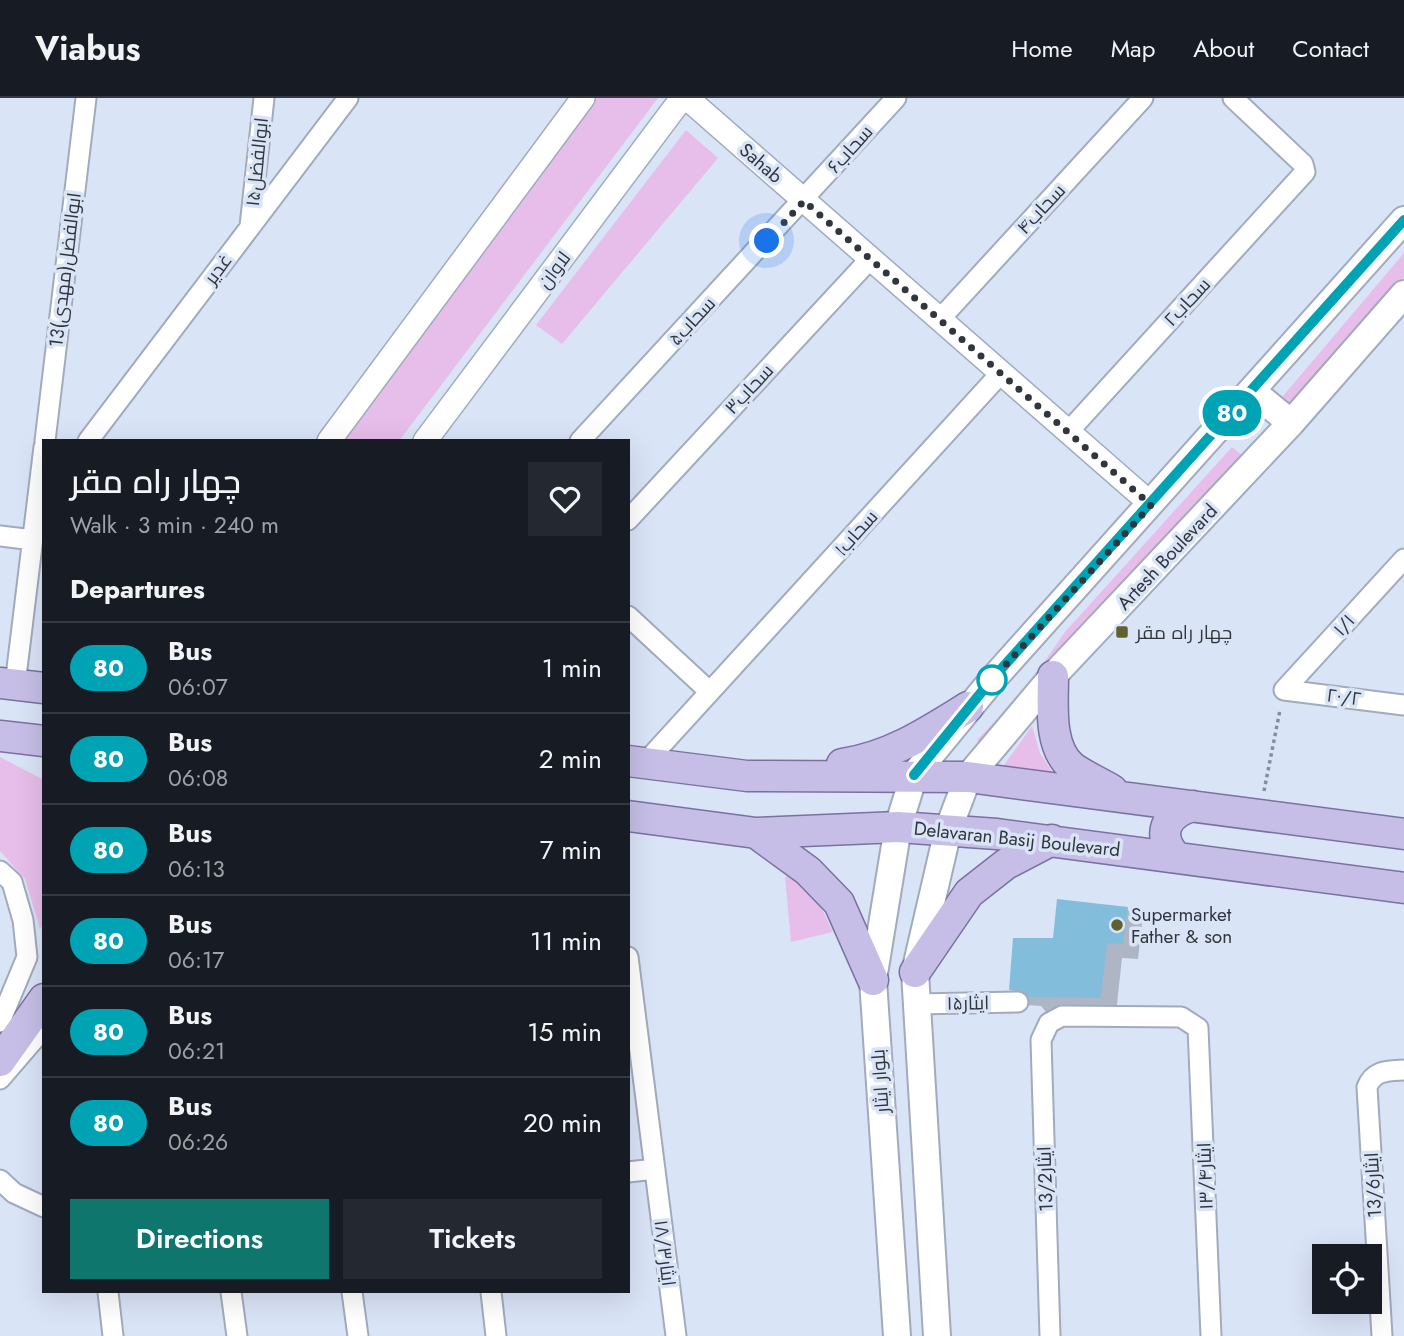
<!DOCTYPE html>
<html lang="en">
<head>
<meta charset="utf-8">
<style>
  :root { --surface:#171b24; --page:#242831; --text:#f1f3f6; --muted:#9ea1a6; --line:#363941; --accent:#0f766e }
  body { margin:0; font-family:Jost,Cairo,sans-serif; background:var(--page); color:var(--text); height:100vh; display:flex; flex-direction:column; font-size:26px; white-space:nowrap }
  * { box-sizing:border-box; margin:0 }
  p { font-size:23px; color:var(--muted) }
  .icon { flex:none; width:38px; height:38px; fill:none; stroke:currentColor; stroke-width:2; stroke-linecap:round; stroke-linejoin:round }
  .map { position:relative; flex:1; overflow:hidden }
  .side { position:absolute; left:42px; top:341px; width:588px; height:854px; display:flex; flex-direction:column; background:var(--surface); border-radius:0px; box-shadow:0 7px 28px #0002 }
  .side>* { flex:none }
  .badge { padding:0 14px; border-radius:23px; font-size:24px; line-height:46px }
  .tools { position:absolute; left:1312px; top:1146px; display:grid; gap:14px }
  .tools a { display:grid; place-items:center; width:70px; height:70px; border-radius:0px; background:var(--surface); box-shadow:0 7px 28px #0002; font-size:35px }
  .you { position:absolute; width:35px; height:35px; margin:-18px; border:5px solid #fff; border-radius:50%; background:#1a73e8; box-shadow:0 0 0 10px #1a73e833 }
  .map>.badge { position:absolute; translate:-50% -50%; box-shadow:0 0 0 4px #fff }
  h2 { padding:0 28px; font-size:26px; line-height:63px }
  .round { display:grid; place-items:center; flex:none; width:74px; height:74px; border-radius:0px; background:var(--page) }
  .overview { display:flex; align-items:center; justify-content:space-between; height:119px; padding:0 28px }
  h1 { font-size:33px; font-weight:600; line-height:52px }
  .button { display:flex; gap:14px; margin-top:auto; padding:14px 28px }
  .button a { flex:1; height:80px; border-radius:0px; background:var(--accent); color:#fff; font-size:28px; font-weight:600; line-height:80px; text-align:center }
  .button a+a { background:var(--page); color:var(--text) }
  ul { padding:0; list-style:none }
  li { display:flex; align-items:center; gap:21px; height:91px; padding:0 28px; border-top:2px solid var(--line) }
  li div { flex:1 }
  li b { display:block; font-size:26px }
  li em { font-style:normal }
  li .badge { min-width:77px; font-weight:700; text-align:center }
  header { display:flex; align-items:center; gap:42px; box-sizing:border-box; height:98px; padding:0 35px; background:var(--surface); border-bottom:2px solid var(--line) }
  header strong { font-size:33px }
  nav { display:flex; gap:38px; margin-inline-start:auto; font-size:24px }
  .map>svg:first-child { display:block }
</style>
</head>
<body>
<header>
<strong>Viabus</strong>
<nav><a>Home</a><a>Map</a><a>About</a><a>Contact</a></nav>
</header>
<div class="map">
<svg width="1404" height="1238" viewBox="0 0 1404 1238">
  <rect width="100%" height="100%" fill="#dae4f7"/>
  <path fill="#e6bee9" d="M594,0H658L399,343H339Z
    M686,32L718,60L562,246L536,227Z
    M1404,155V179L1286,312L1278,304Z
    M1232,349L1243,358L978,650V641L1024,593L1065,534Z
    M1032,628L1040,655L1055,678L1002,670Z
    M0,659L44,682V825L40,831L25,781L0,753Z
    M792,777L817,801L833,834L791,844L785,779Z"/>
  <path fill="#0003" d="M1127,811L1142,826L1138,861L1122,860L1116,915L1046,914L1041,908L1026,907L1011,891L1054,842Z"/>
  <path fill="#83bddc" d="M1057,801L1128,809L1123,846L1107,845L1101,900L1029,899L1023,893L1009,892L1013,840H1053Z"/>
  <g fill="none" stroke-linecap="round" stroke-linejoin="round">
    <g stroke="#a1abbd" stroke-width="23">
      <path id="minor" d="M250,128L264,0
        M940,221L1143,0
        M1068,334L1305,74L1303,66L1233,0
        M45,343L86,0
        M88,343L348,0
        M580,343L896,0
        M628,422L870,161
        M0,438L33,442
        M628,518L710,594
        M15,587L44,349
        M1284,592L1404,461
        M1284,592L1404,607
        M645,665L1001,275
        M0,773L12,784L23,822L27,859L0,924
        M628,859L676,1238
        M917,906L1018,904
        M0,981L44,930
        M628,1074L655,1071
        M0,1082L14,1095L44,1109
        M108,1194L113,1238
        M231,1194L237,1238
        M352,1194L358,1238
        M491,1194L496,1238
        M1050,1238L1041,942L1049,925L1062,918L1181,919L1198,930L1211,1238
        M1382,1238L1367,989C1374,972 1387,973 1404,972"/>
    </g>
    <g stroke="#a1abbd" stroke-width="26">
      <path id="tertiary" d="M687,0L1151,406
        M329,343L583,0
        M425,343L682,0"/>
    </g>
    <g stroke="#a1abbd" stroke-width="30">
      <path id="secondary" d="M1252,293L1291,325
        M897,1238L873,882L898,729L914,677L993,581L1404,122
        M937,1238L915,874L948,732L968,679L1053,578L1291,325L1404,196"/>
    </g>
    <g stroke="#7972a0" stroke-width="33">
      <path id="primary" d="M1053,578C1053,606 1048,649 1072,669C1084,678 1099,684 1112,692
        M0,585L44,590
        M0,638L44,643
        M628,663L747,678L968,679L1404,736
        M842,666C890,659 928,634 968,609
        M628,718L756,735L898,729L997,736L1404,790
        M756,735L808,773L839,805L873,882
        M1176,759C1156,737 1165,716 1193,708
        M915,874L969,795L1006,766L1052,742
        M0,963L44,901"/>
    </g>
    <path stroke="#878e9b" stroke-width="3.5" stroke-dasharray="3.5 3.5" stroke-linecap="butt" d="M1264,693L1280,612"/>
    <use href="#minor" stroke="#fff" stroke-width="19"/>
    <use href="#tertiary" stroke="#fff" stroke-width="23"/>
    <use href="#secondary" stroke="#fff" stroke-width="26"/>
    <use href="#primary" stroke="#c6bee6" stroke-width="30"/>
  </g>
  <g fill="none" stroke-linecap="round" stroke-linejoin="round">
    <g stroke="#fff" stroke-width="16">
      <path id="line" d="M914,677L993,580L1404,122"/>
    </g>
    <use href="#line" stroke="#00a3b4" stroke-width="10"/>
    <path stroke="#31363d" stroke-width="7" stroke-dasharray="0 12.6" d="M767,143L804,103L1151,407L992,582"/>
  </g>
  <g fill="#5f612e" stroke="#dae4f7" stroke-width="2.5">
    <rect x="1115" y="527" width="14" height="14" rx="3.5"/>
    <circle cx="1117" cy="827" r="7"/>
  </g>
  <circle fill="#fff" stroke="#00a3b4" stroke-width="3.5" cx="992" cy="582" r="14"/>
  <g text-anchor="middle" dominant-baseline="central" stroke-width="7" stroke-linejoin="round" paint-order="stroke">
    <g font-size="19" fill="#31363d" stroke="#dae4f7">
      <text transform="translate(850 51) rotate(-48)">۶سحاب</text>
      <text transform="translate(257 64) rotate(-84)">ابوالفضل۱۵</text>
      <text transform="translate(761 65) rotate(41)">Sahab</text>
      <text transform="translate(1041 111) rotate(-47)">۴سحاب</text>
      <text transform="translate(218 171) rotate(-53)">غدیر</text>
      <text transform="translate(65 172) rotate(-83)">13ابوالفضل(مهدی)</text>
      <text transform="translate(554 172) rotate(-53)">لاوان</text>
      <text transform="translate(1187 204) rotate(-47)">۲سحاب</text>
      <text transform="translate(692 223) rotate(-47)">۵سحاب</text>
      <text transform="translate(749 291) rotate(-47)">۳سحاب</text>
      <text transform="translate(856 435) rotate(-48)">۱سحاب</text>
      <text transform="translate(1167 459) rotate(-47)">Artesh Boulevard</text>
      <text transform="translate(1344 527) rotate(-48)">۱/۱</text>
      <text transform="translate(1344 599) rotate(7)">۲۰/۲</text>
      <text transform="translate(1017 741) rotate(6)">Delavaran Basij Boulevard</text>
      <text transform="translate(968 905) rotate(-1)">ایثار۱۵</text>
      <text transform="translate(880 983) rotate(-94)">بلوار ایثار</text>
      <text transform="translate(1205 1078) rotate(-92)">ایثار۱۳/۴</text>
      <text transform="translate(1045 1081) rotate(-92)">ایثار13/2</text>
      <text transform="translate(1373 1087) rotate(-93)">ایثار13/6</text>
      <text transform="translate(665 1155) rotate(83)">ایثار۱۸/۳</text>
    </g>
    <g font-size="19" fill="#31363d" stroke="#dae4f7" text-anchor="start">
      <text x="1136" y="534">چهار راه مقر</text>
      <text x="1131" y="816">Supermarket<tspan x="1131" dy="22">Father &amp; son</tspan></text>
    </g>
  </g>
</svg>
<div class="tools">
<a><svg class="icon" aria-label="locate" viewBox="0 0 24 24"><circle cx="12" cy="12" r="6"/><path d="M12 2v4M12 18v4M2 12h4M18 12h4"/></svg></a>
</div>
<div class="you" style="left:767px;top:143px"></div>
<b class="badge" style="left:1232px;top:315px;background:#00a3b4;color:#fff">80</b>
<section class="side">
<div class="overview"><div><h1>چهار راه مقر‍</h1><p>Walk · 3 min · 240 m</p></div><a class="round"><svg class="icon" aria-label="heart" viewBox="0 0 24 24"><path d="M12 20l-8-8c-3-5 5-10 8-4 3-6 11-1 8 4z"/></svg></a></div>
<h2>Departures</h2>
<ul>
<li><span class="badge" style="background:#00a3b4;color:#fff">80</span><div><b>Bus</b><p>06:07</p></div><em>1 min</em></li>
<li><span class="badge" style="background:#00a3b4;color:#fff">80</span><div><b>Bus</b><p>06:08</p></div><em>2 min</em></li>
<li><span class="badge" style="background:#00a3b4;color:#fff">80</span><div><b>Bus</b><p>06:13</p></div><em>7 min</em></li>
<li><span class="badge" style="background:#00a3b4;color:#fff">80</span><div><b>Bus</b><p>06:17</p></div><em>11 min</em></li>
<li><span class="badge" style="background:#00a3b4;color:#fff">80</span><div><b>Bus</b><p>06:21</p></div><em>15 min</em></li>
<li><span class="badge" style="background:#00a3b4;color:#fff">80</span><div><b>Bus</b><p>06:26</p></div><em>20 min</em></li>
</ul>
<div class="button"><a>Directions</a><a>Tickets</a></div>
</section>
</div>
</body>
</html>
